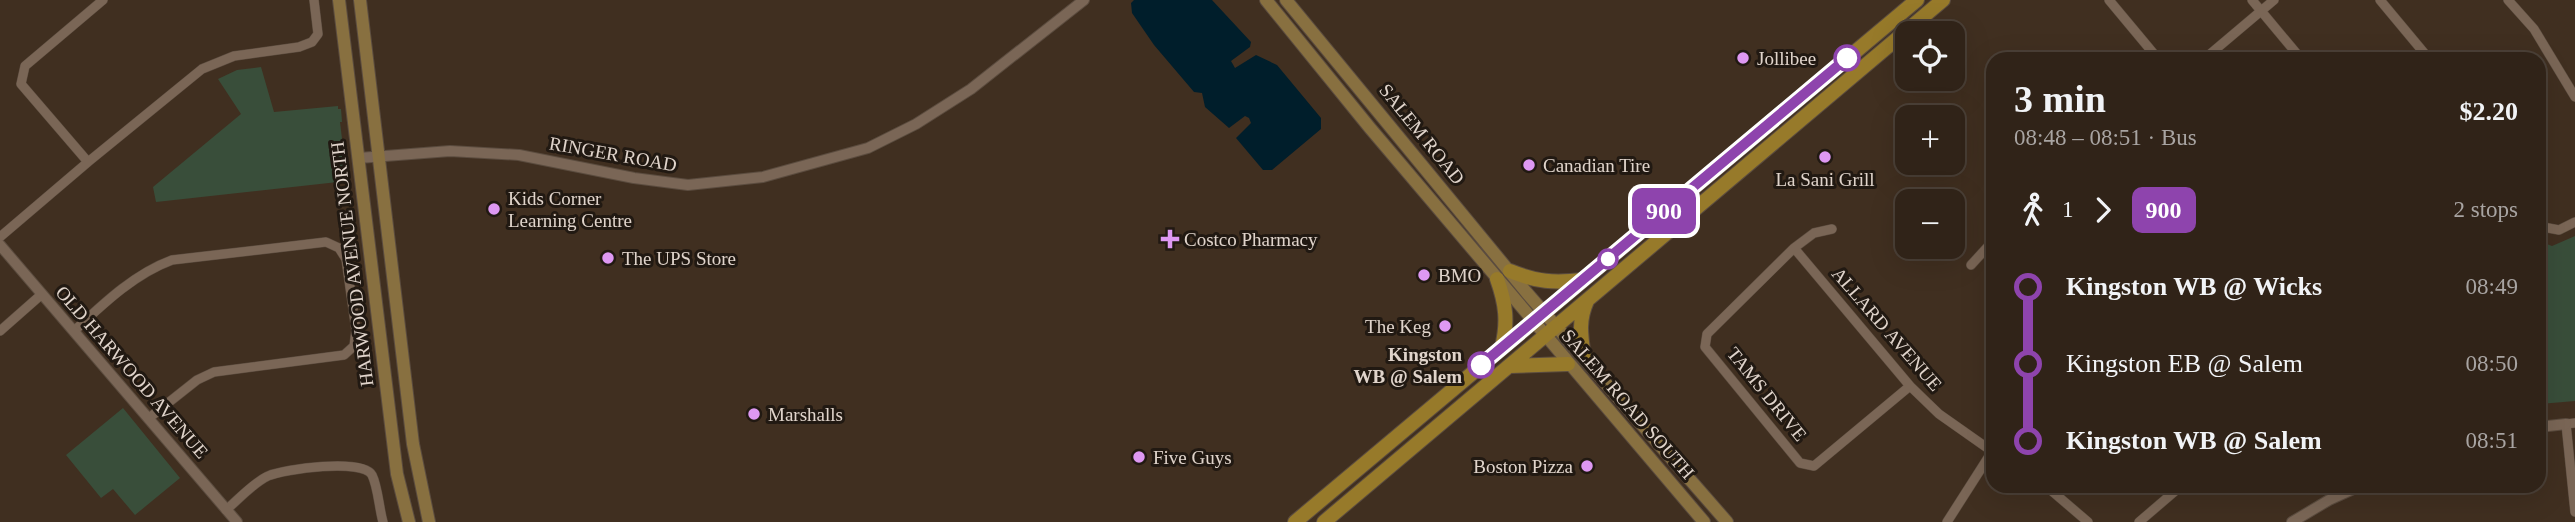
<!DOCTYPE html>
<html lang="en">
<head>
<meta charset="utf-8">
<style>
  :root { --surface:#302318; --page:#382b21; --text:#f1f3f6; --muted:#a8a4a2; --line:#4b4037 }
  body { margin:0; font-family:Georgia,serif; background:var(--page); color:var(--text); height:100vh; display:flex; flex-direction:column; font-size:26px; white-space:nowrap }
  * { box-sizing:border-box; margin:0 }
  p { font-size:23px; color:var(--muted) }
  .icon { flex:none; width:38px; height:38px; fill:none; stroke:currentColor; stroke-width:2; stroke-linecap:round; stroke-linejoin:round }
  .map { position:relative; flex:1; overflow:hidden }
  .details { position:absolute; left:1986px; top:52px; width:560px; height:441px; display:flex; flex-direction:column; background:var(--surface); border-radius:21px; box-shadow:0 7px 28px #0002,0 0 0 2px var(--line) }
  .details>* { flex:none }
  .badge { padding:0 14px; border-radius:10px; font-size:24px; line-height:46px }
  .fabs { position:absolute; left:1895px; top:21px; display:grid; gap:14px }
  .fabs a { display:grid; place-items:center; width:70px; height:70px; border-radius:14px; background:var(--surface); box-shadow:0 7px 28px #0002,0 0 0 2px var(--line); font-size:35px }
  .map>.badge { position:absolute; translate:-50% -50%; box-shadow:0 0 0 4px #fff }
  .legs { display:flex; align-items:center; gap:10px; height:77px; padding:0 28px; font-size:23px }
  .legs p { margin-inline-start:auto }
  .head { display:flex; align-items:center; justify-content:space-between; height:119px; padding:0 28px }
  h1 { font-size:38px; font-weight:800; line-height:52px }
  ul { padding:0 28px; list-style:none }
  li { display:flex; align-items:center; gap:24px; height:77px; font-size:26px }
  li i { display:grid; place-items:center; width:10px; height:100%; margin:0 9px; background:currentColor }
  li i::after { content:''; width:18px; height:18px; margin:-9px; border:5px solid; border-radius:50%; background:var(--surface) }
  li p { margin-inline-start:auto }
  li:first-child i { background:linear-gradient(#0000 50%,currentColor 0) }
  li:last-child i { background:linear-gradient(currentColor 50%,#0000 0) }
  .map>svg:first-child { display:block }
</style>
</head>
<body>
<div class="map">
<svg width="2575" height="522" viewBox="0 0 2575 522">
  <rect width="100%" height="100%" fill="#402f20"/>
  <path fill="#394e3a" d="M261,67L274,112L338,106V109H341L342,122H340L347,181L156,202L153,187L241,114L218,79L237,70Z
    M2575,236V401L2539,404V241L2552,246Z
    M123,408L180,478L135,515L113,489L101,498L66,455Z"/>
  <path fill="#001e2b" d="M1134,0H1212L1251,42L1250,47L1231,61L1235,68L1256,55L1277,65L1321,118V129L1272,170H1263L1236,138L1251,123L1249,118L1245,116L1229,128L1205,107L1202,93L1194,92L1154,45L1132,13L1131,3Z"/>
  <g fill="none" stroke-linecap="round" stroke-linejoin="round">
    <g stroke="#5b4c3f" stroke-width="10">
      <path id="minor" d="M103,0L25,66L21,84L88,162L202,69L234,56L299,47L312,42L318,34L314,0
        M2109,0L2159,60
        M2252,0L2302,60
        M2380,0L2430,60
        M2508,0L2534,29L2575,97
        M2203,60L2274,0
        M2539,221L2543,227L2559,230L2575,222
        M1832,229L1814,233L1794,248L1707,334L1705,347L1800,463L1814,466L1910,386
        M0,237L88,162
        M1794,248L1910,386L1939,414L1993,452
        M1971,265L1993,241
        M0,331L42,294
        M74,331C103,304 134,274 172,260L326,242L339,248L346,259L356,330L354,346L344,355L214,372L197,380L149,418
        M2575,423L2566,424L2575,512
        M2046,486L2088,522
        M226,510C239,499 253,483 268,476C284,469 363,458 372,475C378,487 379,508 383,522
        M1947,522L1993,450
        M2139,522L2181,486"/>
    </g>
    <g stroke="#5b4c3f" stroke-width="12">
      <path id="tertiary" d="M359,158L450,151L519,155L634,178L688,185L763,177L868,148L916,124L971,89L1084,0
        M0,245L237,522
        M2539,427L2566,424
        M2292,522L2329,500L2360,486"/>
    </g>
    <g stroke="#5b4c3f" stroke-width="14">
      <path id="secondary" d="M339,0L397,474L409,522
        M360,0L413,444L429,522
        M1266,0L1370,128L1704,522
        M1286,0L1527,293L1727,522"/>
    </g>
    <g stroke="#5b4c3f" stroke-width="16">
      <path id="primary" d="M1510,271C1537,282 1553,283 1583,280
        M1497,279C1506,304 1508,322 1502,347
        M1584,357C1581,336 1578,321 1587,301
        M1510,366L1568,364
        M1295,522L1917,0
        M1324,522L1943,0"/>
    </g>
    <use href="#minor" stroke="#7a6656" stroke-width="9"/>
    <use href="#tertiary" stroke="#7a6656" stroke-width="10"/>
    <use href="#secondary" stroke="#887040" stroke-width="12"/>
    <use href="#primary" stroke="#977a2a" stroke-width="14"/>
  </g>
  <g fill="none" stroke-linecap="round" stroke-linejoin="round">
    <g stroke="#fff" stroke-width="16">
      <path id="line-1" d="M1481,365L1847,58"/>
    </g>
    <use href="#line-1" stroke="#8e44ad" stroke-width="10"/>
  </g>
  <g fill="#de98f2" stroke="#211912" stroke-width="2.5">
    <circle cx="1743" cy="58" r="7"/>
    <circle cx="1825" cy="157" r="7"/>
    <circle cx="1529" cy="165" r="7"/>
    <circle cx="494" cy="209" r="7"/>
    <path d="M1166.5 228.5h7v7h7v7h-7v7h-7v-7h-7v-7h7z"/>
    <circle cx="608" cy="258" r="7"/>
    <circle cx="1424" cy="275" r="7"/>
    <circle cx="1445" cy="326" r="7"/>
    <circle cx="754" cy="414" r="7"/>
    <circle cx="1139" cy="457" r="7"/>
    <circle cx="1587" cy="466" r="7"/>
  </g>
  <g fill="#fff" stroke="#8e44ad" stroke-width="3.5">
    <circle cx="1847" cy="58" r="12"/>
    <circle cx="1608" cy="259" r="9"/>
    <circle cx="1481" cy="365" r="12"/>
  </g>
  <g text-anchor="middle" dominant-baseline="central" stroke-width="6" stroke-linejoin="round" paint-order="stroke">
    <g font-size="19" fill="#e0d4cb" stroke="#211912" text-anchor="start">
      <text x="1757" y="58">Jollibee</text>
      <text x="1543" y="165">Canadian Tire</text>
      <text x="1825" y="179" text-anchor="middle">La Sani Grill</text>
      <text x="508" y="198">Kids Corner<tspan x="508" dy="22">Learning Centre</tspan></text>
      <text x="1184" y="239">Costco Pharmacy</text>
      <text x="622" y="258">The UPS Store</text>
      <text x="1438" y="275">BMO</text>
      <text x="1431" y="326" text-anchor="end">The Keg</text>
      <text x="768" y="414">Marshalls</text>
      <text x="1153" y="457">Five Guys</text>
      <text x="1573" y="466" text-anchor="end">Boston Pizza</text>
    </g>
    <g font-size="19" fill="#e0d4cb" stroke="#211912">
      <text transform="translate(1422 134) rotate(51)">SALEM ROAD</text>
      <text transform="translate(613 154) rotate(10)">RINGER ROAD</text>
      <text transform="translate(352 264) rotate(-97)">HARWOOD AVENUE NORTH</text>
      <text transform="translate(1887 329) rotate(49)">ALLARD AVENUE</text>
      <text transform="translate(132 372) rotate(49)">OLD HARWOOD AVENUE</text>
      <text transform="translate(1767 394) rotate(51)">TAMS DRIVE</text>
      <text transform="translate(1628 404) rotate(49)">SALEM ROAD SOUTH</text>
    </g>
    <g font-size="19" font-weight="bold" fill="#e0d4cb" stroke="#211912" text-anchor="end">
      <text x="1462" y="354">Kingston<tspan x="1462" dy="22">WB @ Salem</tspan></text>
    </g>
  </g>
</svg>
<div class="fabs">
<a><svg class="icon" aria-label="locate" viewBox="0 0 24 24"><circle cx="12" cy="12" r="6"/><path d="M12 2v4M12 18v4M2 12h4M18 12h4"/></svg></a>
<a>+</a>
<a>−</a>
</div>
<b class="badge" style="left:1664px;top:211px;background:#8e44ad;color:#fff">900</b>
<section class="details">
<div class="head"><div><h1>3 min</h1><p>08:48 – 08:51 · Bus</p></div><b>$2.20</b></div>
<div class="legs"><svg class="icon" aria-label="walk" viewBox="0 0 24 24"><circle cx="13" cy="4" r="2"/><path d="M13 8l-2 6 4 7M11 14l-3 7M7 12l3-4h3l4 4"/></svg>1<svg class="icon" aria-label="forward" viewBox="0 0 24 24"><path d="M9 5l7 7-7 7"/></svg><b class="badge" style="background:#8e44ad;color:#fff">900</b><p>2 stops</p></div>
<ul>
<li><i style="color:#8e44ad"></i><b>Kingston WB @ Wicks</b><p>08:49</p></li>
<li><i style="color:#8e44ad"></i><span>Kingston EB @ Salem</span><p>08:50</p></li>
<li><i style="color:#8e44ad"></i><b>Kingston WB @ Salem</b><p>08:51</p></li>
</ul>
</section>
</div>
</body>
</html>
